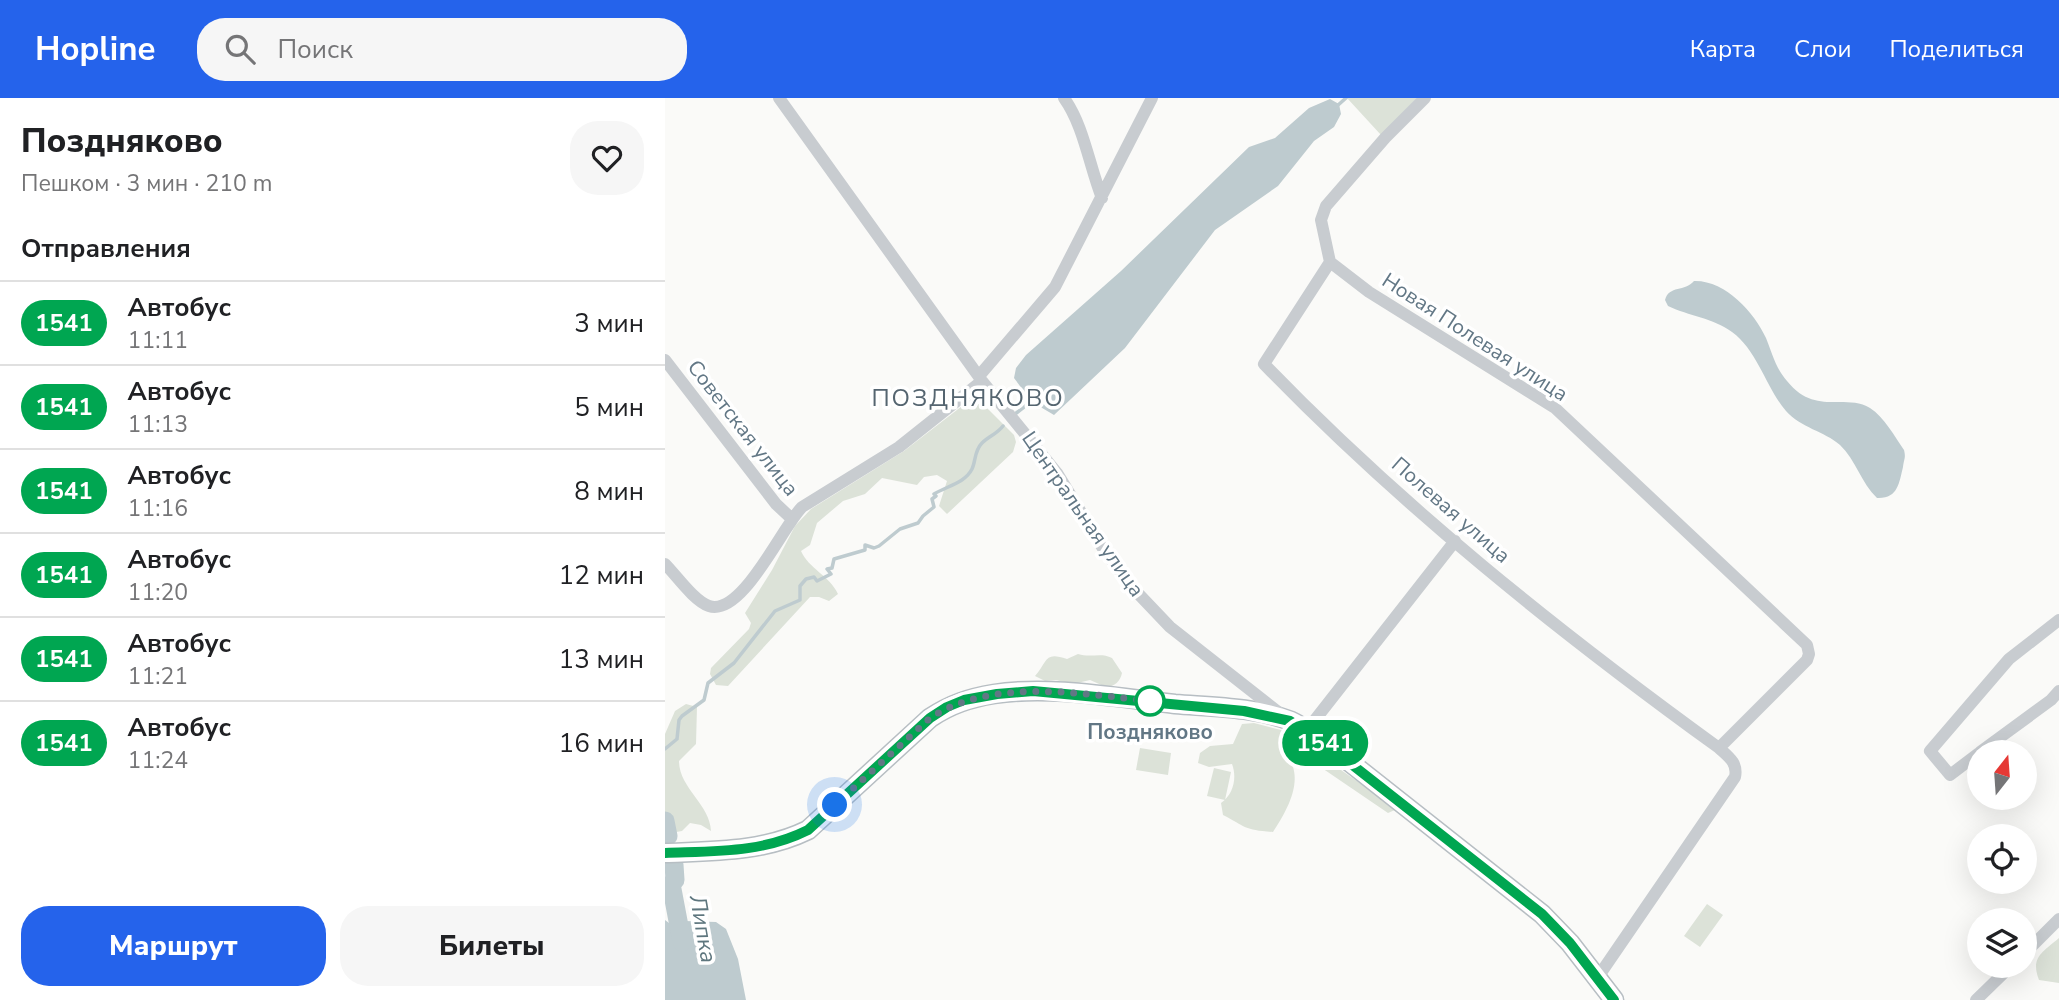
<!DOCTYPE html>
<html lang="ru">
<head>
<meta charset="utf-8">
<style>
  :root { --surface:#fff; --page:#f6f6f6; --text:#202124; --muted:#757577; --line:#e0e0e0; --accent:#2563eb }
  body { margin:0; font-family:"Nunito Sans",sans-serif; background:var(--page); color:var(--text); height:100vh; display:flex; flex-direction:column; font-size:26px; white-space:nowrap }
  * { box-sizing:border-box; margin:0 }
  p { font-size:23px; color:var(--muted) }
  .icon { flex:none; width:38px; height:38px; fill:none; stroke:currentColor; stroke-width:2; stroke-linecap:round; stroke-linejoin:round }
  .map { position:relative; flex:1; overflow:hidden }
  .details { display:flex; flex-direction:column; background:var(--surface); width:665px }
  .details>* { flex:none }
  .badge { padding:0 14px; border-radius:23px; font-size:24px; line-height:46px }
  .needle { width:46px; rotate:17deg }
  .buttons { position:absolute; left:1302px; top:642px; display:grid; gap:14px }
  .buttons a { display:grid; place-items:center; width:70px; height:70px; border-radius:50%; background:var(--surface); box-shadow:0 7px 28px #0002; font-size:35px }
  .you { position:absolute; width:35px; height:35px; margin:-18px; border:5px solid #fff; border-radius:50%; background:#1a73e8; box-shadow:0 0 0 10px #1a73e833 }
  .map>.badge { position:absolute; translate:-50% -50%; box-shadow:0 0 0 4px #fff }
  h2 { padding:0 21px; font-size:26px; line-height:63px }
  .round { display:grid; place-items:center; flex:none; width:74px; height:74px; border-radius:28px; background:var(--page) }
  .headline { display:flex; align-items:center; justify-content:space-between; height:119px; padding:0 21px }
  h1 { font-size:33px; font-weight:800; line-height:52px }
  .button { display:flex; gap:14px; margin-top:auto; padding:14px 21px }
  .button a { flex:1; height:80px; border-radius:28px; background:var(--accent); color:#fff; font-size:28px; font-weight:800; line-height:80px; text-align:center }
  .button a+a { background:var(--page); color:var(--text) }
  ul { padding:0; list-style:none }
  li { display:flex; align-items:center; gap:21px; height:84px; padding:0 21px; border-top:2px solid var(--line) }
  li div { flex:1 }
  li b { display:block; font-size:26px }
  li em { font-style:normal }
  li .badge { min-width:77px; font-weight:700; text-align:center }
  header { display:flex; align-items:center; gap:42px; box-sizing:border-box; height:98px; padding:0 35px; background:var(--accent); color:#fff }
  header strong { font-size:33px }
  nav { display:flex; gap:38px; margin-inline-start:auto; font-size:24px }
  .search { width:490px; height:63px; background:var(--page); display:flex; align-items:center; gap:18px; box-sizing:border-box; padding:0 24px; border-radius:28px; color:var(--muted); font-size:26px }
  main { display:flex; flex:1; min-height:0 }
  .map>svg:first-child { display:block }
</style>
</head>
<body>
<header>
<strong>Hopline</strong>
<div class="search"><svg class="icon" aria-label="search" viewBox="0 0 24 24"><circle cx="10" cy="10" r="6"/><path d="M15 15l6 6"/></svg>Поиск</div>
<nav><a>Карта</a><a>Слои</a><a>Поделиться</a></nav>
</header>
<main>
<section class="details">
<div class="headline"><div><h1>Поздняково</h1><p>Пешком · 3 мин · 210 m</p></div><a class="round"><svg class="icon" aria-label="heart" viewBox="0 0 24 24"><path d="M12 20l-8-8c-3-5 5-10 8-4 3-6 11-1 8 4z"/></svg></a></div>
<h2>Отправления</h2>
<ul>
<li><span class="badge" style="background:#00a651;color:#fff">1541</span><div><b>Автобус</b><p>11:11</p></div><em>3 мин</em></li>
<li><span class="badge" style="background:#00a651;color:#fff">1541</span><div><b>Автобус</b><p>11:13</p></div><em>5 мин</em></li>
<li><span class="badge" style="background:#00a651;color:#fff">1541</span><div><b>Автобус</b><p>11:16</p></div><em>8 мин</em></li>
<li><span class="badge" style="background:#00a651;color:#fff">1541</span><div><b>Автобус</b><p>11:20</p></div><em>12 мин</em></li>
<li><span class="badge" style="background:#00a651;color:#fff">1541</span><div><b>Автобус</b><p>11:21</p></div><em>13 мин</em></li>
<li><span class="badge" style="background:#00a651;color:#fff">1541</span><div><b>Автобус</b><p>11:24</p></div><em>16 мин</em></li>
</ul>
<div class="button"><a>Маршрут</a><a>Билеты</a></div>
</section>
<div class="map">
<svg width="1394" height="902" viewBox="0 0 1394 902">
  <rect width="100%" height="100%" fill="#fafaf8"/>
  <path fill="#dce2d8" d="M682,0H752L716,37Z
    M310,298L349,337L351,344L348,354L282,416L274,408L282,383L272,377L259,379L252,387L217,380L200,396L178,403L152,425L145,447L136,453C144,471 164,477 173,496L164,503L154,499H145L63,588L51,587L45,576L46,570L84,531L86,525L80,515L107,472L130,428L146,411L239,353Z
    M413,556C426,560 436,554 447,560L457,575C455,584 450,588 441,589L425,582L408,586L391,582L380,583L370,578C383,563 379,553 402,561Z
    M21,606L32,609L31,646L14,663C14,690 45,706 46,733L36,727L25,725L17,733L0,736V636L10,613Z
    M589,625L620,633L732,711L723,715L626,649L621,648C622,656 626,661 628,669C635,691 619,717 608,734C579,732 581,729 558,717L556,705C569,696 572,679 567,666L544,669L533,665L535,655L545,648L568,646L577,626Z
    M475,650L506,655L503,677L471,672Z
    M549,670L566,674L560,702L542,698Z
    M1042,806L1058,817L1035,849L1019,838Z
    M1394,840V885L1374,882C1365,859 1378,854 1394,840Z"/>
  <path fill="#becbcf" d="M665,1L674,6L676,16L669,29L649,43L613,88L550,132L460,250L389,317L367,304L349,280L351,270L361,257L456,173L584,49L610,40L644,10Z
    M1029,183C1060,182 1089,214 1101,240C1107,255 1111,271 1122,283C1150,318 1179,295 1205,310C1219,319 1230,339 1239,352C1241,360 1239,361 1238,369C1234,385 1233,401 1212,400C1196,385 1191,362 1175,347C1159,333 1136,330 1121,313C1101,290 1093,253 1067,234C1048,220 1024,218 1003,208L1000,202C1004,187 1020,194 1029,183Z
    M12,818L20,823L51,824L61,831L73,861L81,902H0V822L8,828L10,820Z"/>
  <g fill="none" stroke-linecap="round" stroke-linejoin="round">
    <path stroke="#becbcf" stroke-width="3.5" d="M672,8L681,0
      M350,316L368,302
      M0,651L12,641L14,622L17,618L39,602L43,585L69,565L110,513L135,502V488L141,481L149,479L152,483L166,476L162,471L167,470L169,461L200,452V447L209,450L214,448L235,431L253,425L258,418L269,409L267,401L271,398L269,396C282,388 300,385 307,371C311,363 309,353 317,345C324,338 332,336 338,328"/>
    <path stroke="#becbcf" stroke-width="19" d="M0,723L3,738
      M9,767L10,782L6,786L7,791L17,844"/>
    <g stroke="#b7bec3" stroke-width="21">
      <path id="secondary" d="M0,755C49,753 98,754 143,732L265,620C286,606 305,600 329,596C386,587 453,600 510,606C548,609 590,609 626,623C637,628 647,636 658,643L877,816L905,845L949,902"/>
    </g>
    <path stroke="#c8ccd0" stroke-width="12" d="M114,0L317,283L392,375L439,452L465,487L505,529L617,617
      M399,0C419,28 424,67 437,100
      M760,0L720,40L661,108L656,122L665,164L704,194L890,310L1142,547L1144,556L1142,562L1054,650C1064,659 1073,665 1070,679L933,879
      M665,164L599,266C736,408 894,534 1054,650
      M0,262L111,406L126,420
      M314,278L390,189L487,0
      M0,466C11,477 29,503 44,508C77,519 117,429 137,409L234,349L317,283
      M642,632L790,443
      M1315,654L1386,602L1394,593
      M1314,655L1285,677L1265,653L1344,561L1394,522
      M1360,855L1394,821
      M1311,902L1346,868"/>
    <use href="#secondary" stroke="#fff" stroke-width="18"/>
  </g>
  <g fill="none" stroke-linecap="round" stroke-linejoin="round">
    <g stroke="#fff" stroke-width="16">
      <path id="line" d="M0,755C51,753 97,755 143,732L265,620L282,609L299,602L332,596L368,593L579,613L625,623L657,643L877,816L905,845L949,902"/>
    </g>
    <use href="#line" stroke="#00a651" stroke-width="10"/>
    <path stroke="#627785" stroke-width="7" stroke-dasharray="0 12.6" d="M170,707L265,620C328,579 418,596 485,603"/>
  </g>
  <circle fill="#fff" stroke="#00a651" stroke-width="3.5" cx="485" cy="603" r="14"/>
  <g text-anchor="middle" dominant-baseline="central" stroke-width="7" stroke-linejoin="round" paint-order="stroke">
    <g font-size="21" fill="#627785" stroke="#fff">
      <text transform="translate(810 239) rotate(33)">Новая Полевая улица</text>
      <text transform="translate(78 330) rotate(52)">Советская улица</text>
      <text transform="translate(786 412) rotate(41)">Полевая улица</text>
      <text transform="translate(418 416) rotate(55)">Центральная улица</text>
    </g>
    <g font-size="21" font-weight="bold" fill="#627785" stroke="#fff">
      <text x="485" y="634">Поздняково</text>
    </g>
    <g font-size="23" font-style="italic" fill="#5e767e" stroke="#fff">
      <text transform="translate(38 831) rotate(80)">Липка</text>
    </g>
    <g font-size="24" letter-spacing="2" fill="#556570" stroke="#fff">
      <text x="303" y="300">ПОЗДНЯКОВО</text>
    </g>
  </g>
</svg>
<div class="buttons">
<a><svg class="needle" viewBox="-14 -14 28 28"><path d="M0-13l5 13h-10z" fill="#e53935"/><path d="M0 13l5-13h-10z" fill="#757577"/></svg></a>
<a><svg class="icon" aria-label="locate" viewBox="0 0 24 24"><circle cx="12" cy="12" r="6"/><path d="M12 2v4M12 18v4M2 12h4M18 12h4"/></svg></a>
<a><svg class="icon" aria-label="layers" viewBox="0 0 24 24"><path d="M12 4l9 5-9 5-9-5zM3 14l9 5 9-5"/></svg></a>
</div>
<div class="you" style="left:170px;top:707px"></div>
<b class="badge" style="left:660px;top:645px;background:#00a651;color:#fff">1541</b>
</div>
</main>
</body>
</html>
